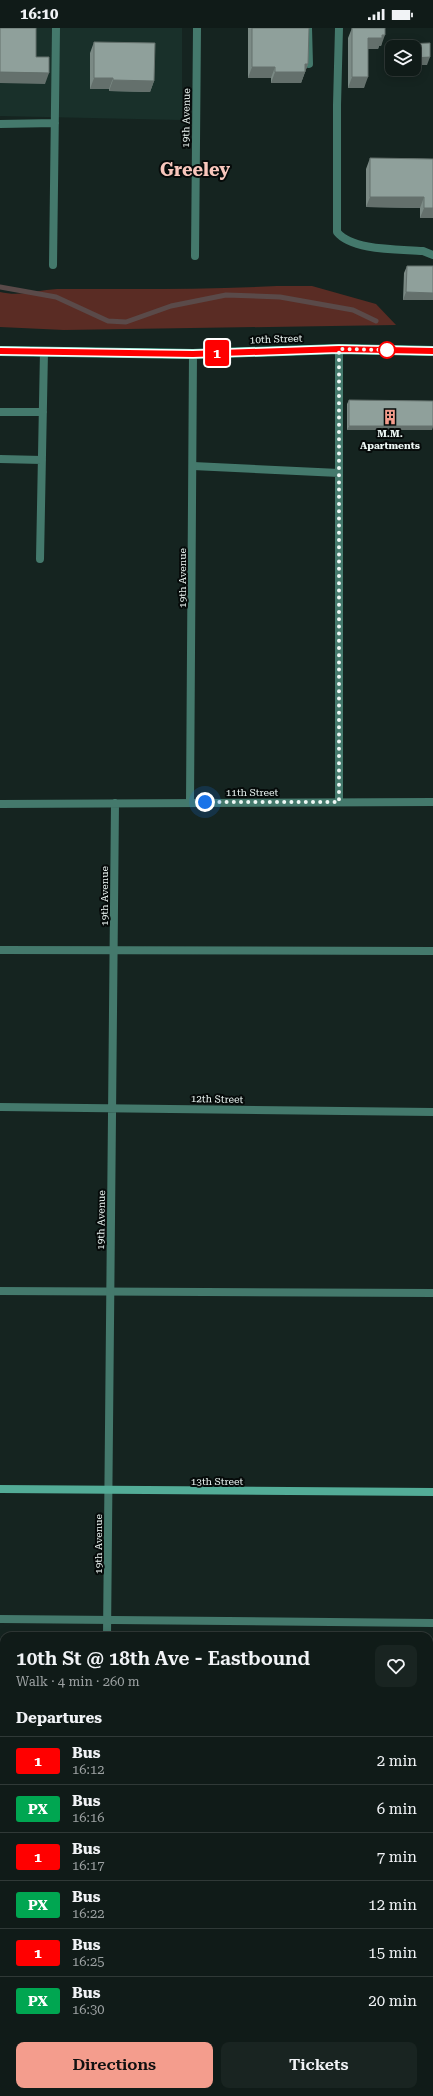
<!DOCTYPE html>
<html lang="en">
<head>
<meta charset="utf-8">
<style>
  :root { --surface:#101b18; --page:#192421; --text:#f1f3f6; --muted:#9ca1a2; --line:#303937; --accent:#f49d8d }
  body { margin:0; font-family:"Roboto Serif",serif; background:var(--page); color:var(--text); height:100vh; display:flex; flex-direction:column; font-size:15px; white-space:nowrap }
  * { box-sizing:border-box; margin:0 }
  p { font-size:13px; color:var(--muted) }
  .icon { flex:none; width:22px; height:22px; fill:none; stroke:currentColor; stroke-width:2; stroke-linecap:round; stroke-linejoin:round }
  .map { position:relative; flex:1; overflow:hidden }
  .panel { position:absolute; left:0px; top:1604px; width:433px; height:464px; display:flex; flex-direction:column; background:var(--surface); border-radius:12px 12px 0 0; box-shadow:0 2px 10px #0003,0 0 0 1px var(--line) }
  .panel>* { flex:none }
  .badge { padding:0 8px; border-radius:3px; font-size:14px; line-height:26px }
  .buttons { position:absolute; left:385px; top:12px; display:grid; gap:8px }
  .buttons a { display:grid; place-items:center; width:36px; height:36px; border-radius:8px; background:var(--surface); box-shadow:0 2px 10px #0003,0 0 0 1px var(--line); font-size:20px }
  .you { position:absolute; width:20px; height:20px; margin:-10px; border:3px solid #fff; border-radius:50%; background:#1a73e8; box-shadow:0 0 0 6px #1a73e833 }
  .map>.badge { position:absolute; translate:-50% -50%; box-shadow:0 0 0 2px #fff }
  h2 { padding:0 16px; font-size:15px; line-height:36px }
  .round { display:grid; place-items:center; flex:none; width:42px; height:42px; border-radius:8px; background:var(--page) }
  .head { display:flex; align-items:center; justify-content:space-between; height:68px; padding:0 16px }
  h1 { font-size:19px; font-weight:600; line-height:30px }
  .cta { display:flex; gap:8px; margin-top:auto; padding:8px 16px }
  .cta a { flex:1; height:46px; border-radius:8px; background:var(--accent); color:#111; font-size:16px; font-weight:600; line-height:46px; text-align:center }
  .cta a+a { background:var(--page); color:var(--text) }
  ul { padding:0; list-style:none }
  li { display:flex; align-items:center; gap:12px; height:48px; padding:0 16px; border-top:1px solid var(--line) }
  li div { flex:1 }
  li b { display:block; font-size:15px }
  li em { font-style:normal }
  li .badge { min-width:44px; font-weight:700; text-align:center }
  .status { display:flex; justify-content:space-between; align-items:center; height:28px; padding:0 20px; background:var(--surface); direction:ltr }
  .status svg { height:11px; fill:currentColor }
  .map>svg:first-child { display:block }
</style>
</head>
<body>
<div class="status"><b>16:10</b><svg viewBox="0 0 49 12"><path d="M0 12V9h3v3zM5 12V6h3v6zM10 12V3h3v9zM15 12V0h3v12zM26 1h20v11H26zM47 4h2v5h-2z"/></svg></div>
<div class="map">
<svg width="433" height="2068" viewBox="0 0 433 2068">
  <rect width="100%" height="100%" fill="#152420"/>
  <path fill="#19302a" d="M0,0H182V92L0,88Z"/>
  <path fill="#5a2c24" d="M277,258H312L376,276L396,297L64,302L0,299V264C20,269 38,262 57,261C131,261 204,262 277,258Z"/>
  <g fill="none" stroke-linecap="round" stroke-linejoin="round">
    <path stroke="#5a4a49" stroke-width="5" d="M0,259L56,269L108,293L126,294L171,278L226,267L280,269L353,282L376,293"/>
    <path stroke="#44796c" stroke-width="8" d="M308,0L309,36
      M339,0L337,77V204C352,223 400,221 423,223L433,227
      M0,96L55,95
      M53,237L56,0
      M339,321V774
      M0,384H43
      M0,431L42,432
      M193,438L339,445
      M40,531L44,323
      M0,922L433,923
      M0,1263L433,1265
      M0,1591L433,1595
      M0,1840H4
      M429,1841H433"/>
    <path stroke="#44796c" stroke-width="8" d="M195,228L197,0
      M190,774L193,326
      M0,776L433,774
      M0,1079L433,1084
      M107,1608L115,775
      M0,1718H4
      M429,1721H433
      M0,1968H4
      M429,1972H433
      M104,2068V2064"/>
    <path stroke="#53ac97" stroke-width="8" d="M0,1461L433,1464"/>
    <path stroke="#5dd4b9" stroke-width="10" d="M0,323L193,326L339,321L433,323"/>
  </g>
  <path fill="#7b8a85" d="M248,0H309L308,36L301,55H271V50H248Z
    M352,0H385L381,18H379L378,21H368L364,60H348V10Z
    M94,14L154,53L150,64L109,63V61H90V25Z
    M370,130L433,131V190H420V180L366,179V141Z
    M407,238H433V272H403L404,245Z
    M349,372L432,402H347V376Z"/>
  <path fill="#64706c" d="M382,7H385L381,18H379L378,21H364L368,10Z
    M430,29L427,37H414V30Z
    M305,36H308L301,55H271L275,44Z
    M252,39H275L271,50H248Z
    M0,44L49,45L45,56L0,55Z
    M352,49H368L364,60H348Z
    M94,50H113L109,61H90Z
    M113,52L154,53L150,64L109,63Z
    M370,169H424L420,180L366,179Z
    M424,180H433V190H420Z
    M406,264L433,265V272H403Z
    M349,398H433V399L432,402H347Z"/>
  <path fill="#8fa09b" stroke="#64706c" d="M0,0H36V29H49V45L0,44Z
    M252,0H309L308,36H305V44H275V39H252Z
    M352,0H385V7H382V10H368V49H352Z
    M94,14L155,15L154,53L113,52V50H94Z
    M430,15V29L414,30V19H406V16Z
    M370,130L433,131V180H424V169H370Z
    M407,238H433V265L406,264Z
    M349,372L433,373V398H349Z"/>
  <g fill="none" stroke-linecap="round" stroke-linejoin="round">
    <g stroke="#fff" stroke-width="9">
      <path id="line" d="M0,323L193,326L339,321L433,323"/>
    </g>
    <use href="#line" stroke="#f00" stroke-width="6"/>
    <path stroke="#edf7f4" stroke-width="4" stroke-dasharray="0 7.2" d="M205,774H339V321L387,322"/>
  </g>
  <defs>
    <g id="building-bare" transform="scale(1.2)"><path d="M-4-6H4V6H1V3H-1V6H-4ZM-2.5-4.3h1.7v1.8h-1.7ZM.8-4.3h1.7v1.8H.8ZM-2.5-1h1.7V.8h-1.7ZM.8-1h1.7V.8H.8Z" fill="#f49d8d" stroke="#060b0a" stroke-width="2.5" paint-order="stroke"/></g>
  </defs>
  <g fill-rule="evenodd">
    <use href="#building-bare" x="390" y="389"/>
  </g>
  <circle fill="#fff" stroke="#f00" stroke-width="2" cx="387" cy="322" r="8"/>
  <g text-anchor="middle" dominant-baseline="central" stroke-width="4" stroke-linejoin="round" paint-order="stroke">
    <g font-size="10" fill="#edf7f4" stroke="#060b0a">
      <text transform="translate(186 90) rotate(-89)">19th Avenue</text>
      <text transform="translate(276 311) rotate(-2)">10th Street</text>
      <text transform="translate(182 550) rotate(-90)">19th Avenue</text>
      <text x="252" y="764">11th Street</text>
      <text transform="translate(104 868) rotate(-90)">19th Avenue</text>
      <text transform="translate(217 1071) rotate(1)">12th Street</text>
      <text transform="translate(101 1192) rotate(-89)">19th Avenue</text>
      <text x="217" y="1453">13th Street</text>
      <text transform="translate(98 1516) rotate(-90)">19th Avenue</text>
    </g>
    <g font-size="10" font-weight="bold" fill="#edf7f4" stroke="#060b0a">
      <text x="390" y="405">M.M.<tspan x="390" dy="12">Apartments</tspan></text>
    </g>
    <g font-size="18" font-weight="bold" fill="#f8c6bc" stroke="#060b0a">
      <text x="195" y="141">Greeley</text>
    </g>
  </g>
</svg>
<div class="buttons">
<a><svg class="icon" aria-label="layers" viewBox="0 0 24 24"><path d="M12 4l9 5-9 5-9-5zM3 14l9 5 9-5"/></svg></a>
</div>
<div class="you" style="left:205px;top:774px"></div>
<b class="badge" style="left:217px;top:325px;background:#f00;color:#fff">1</b>
<section class="panel">
<div class="head"><div><h1>10th St @ 18th Ave - Eastbound</h1><p>Walk · 4 min · 260 m</p></div><a class="round"><svg class="icon" aria-label="heart" viewBox="0 0 24 24"><path d="M12 20l-8-8c-3-5 5-10 8-4 3-6 11-1 8 4z"/></svg></a></div>
<h2>Departures</h2>
<ul>
<li><span class="badge" style="background:#f00;color:#fff">1</span><div><b>Bus</b><p>16:12</p></div><em>2 min</em></li>
<li><span class="badge" style="background:#00a651;color:#fff">PX</span><div><b>Bus</b><p>16:16</p></div><em>6 min</em></li>
<li><span class="badge" style="background:#f00;color:#fff">1</span><div><b>Bus</b><p>16:17</p></div><em>7 min</em></li>
<li><span class="badge" style="background:#00a651;color:#fff">PX</span><div><b>Bus</b><p>16:22</p></div><em>12 min</em></li>
<li><span class="badge" style="background:#f00;color:#fff">1</span><div><b>Bus</b><p>16:25</p></div><em>15 min</em></li>
<li><span class="badge" style="background:#00a651;color:#fff">PX</span><div><b>Bus</b><p>16:30</p></div><em>20 min</em></li>
</ul>
<div class="cta"><a>Directions</a><a>Tickets</a></div>
</section>
</div>
</body>
</html>
